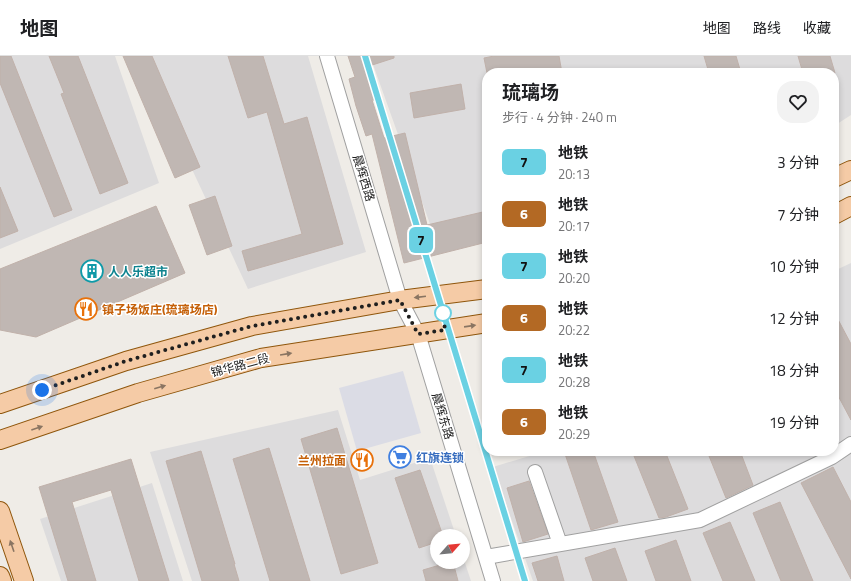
<!DOCTYPE html>
<html lang="zh">
<head>
<meta charset="utf-8">
<style>
  :root { --surface:#fff; --page:#f2f2f2; --text:#202124; --muted:#757577; --line:#e0e0e0 }
  body { margin:0; font-family:"Titillium Web","Noto Sans SC",sans-serif; background:var(--page); color:var(--text); height:100vh; display:flex; flex-direction:column; font-size:15px; white-space:nowrap }
  * { box-sizing:border-box; margin:0 }
  p { font-size:13px; color:var(--muted) }
  .icon { flex:none; width:22px; height:22px; fill:none; stroke:currentColor; stroke-width:2; stroke-linecap:round; stroke-linejoin:round }
  .map { position:relative; flex:1; overflow:hidden }
  .drawer { position:absolute; left:482px; top:12px; width:357px; height:388px; display:flex; flex-direction:column; background:var(--surface); border-radius:16px; box-shadow:0 2px 6px #0003 }
  .drawer>* { flex:none }
  .badge { padding:0 8px; border-radius:6px; font-size:14px; line-height:26px }
  .needle { width:26px; rotate:63deg }
  .controls { position:absolute; left:430px; top:473px; display:grid; gap:8px }
  .controls a { display:grid; place-items:center; width:40px; height:40px; border-radius:50%; background:var(--surface); box-shadow:0 2px 6px #0003; font-size:20px }
  .you { position:absolute; width:20px; height:20px; margin:-10px; border:3px solid #fff; border-radius:50%; background:#1a73e8; box-shadow:0 0 0 6px #1a73e833 }
  .map>.badge { position:absolute; translate:-50% -50%; box-shadow:0 0 0 2px #fff }
  .round { display:grid; place-items:center; flex:none; width:42px; height:42px; border-radius:16px; background:var(--page) }
  .overview { display:flex; align-items:center; justify-content:space-between; height:68px; padding:0 20px }
  h1 { font-size:19px; font-weight:700; line-height:30px }
  ul { padding:0; list-style:none }
  li { display:flex; align-items:center; gap:12px; height:52px; padding:0 20px }
  li div { flex:1 }
  li b { display:block; font-size:15px }
  li em { font-style:normal }
  li .badge { min-width:44px; font-weight:700; text-align:center }
  header { display:flex; align-items:center; gap:24px; box-sizing:border-box; height:56px; padding:0 20px; background:var(--surface); border-bottom:1px solid var(--line) }
  header strong { font-size:19px }
  nav { display:flex; gap:22px; margin-inline-start:auto; font-size:14px }
  .map>svg:first-child { display:block }
</style>
</head>
<body>
<header>
<strong>地图</strong>
<nav><a>地图</a><a>路线</a><a>收藏</a></nav>
</header>
<div class="map">
<svg width="851" height="525" viewBox="0 0 851 525">
  <rect width="100%" height="100%" fill="#efece7"/>
  <path fill="#dddcdd" d="M0,0H115L159,127L0,193Z
    M139,0H308L366,196L248,233Z
    M370,0H851V59L834,70V17H487V184L440,196Z
    M851,207V525H533L493,411L546,395H834V215Z
    M338,354L360,424L430,402L456,480H437V506H463V501L471,525H192L150,396Z
    M152,427L183,525H61L40,463Z"/>
  <path fill="#dbdce5" d="M403,315L421,377L357,395L339,332Z"/>
  <path fill="#c0b7b3" stroke="#c0b1aa" d="M0,0H11L72,154L54,161L0,27Z
    M49,0H78L128,127L100,138L61,38L64,37Z
    M123,0H152L200,111L175,122Z
    M228,0H263L284,68L307,61L343,188L248,215L242,195L302,178L267,56L248,62Z
    M348,0H394V2L366,11L375,44H372L384,82L405,77L427,169L487,155V186L404,207L372,78L366,80L356,50L349,23L355,21Z
    M494,0H559L562,17H487L484,2Z
    M704,0H736L741,17H709Z
    M798,0H830L835,17H803Z
    M461,28L465,53L414,62L410,37Z
    M0,131L18,175L0,182Z
    M215,140L232,190L207,199L189,149Z
    M156,150L185,217L36,281L0,274V213Z
    M834,256L851,288V364L834,332Z
    M337,372L378,507L341,518L301,383Z
    M269,392L310,525H270L233,403Z
    M201,395L235,508H234L239,525H202L166,405Z
    M564,395H593L618,466L591,474Z
    M632,395H665L688,453L666,461L659,462Z
    M707,395H740L753,429L726,442Z
    M131,403L169,525H139L111,434L72,446L96,525H68L39,431Z
    M833,411L851,446V523L801,427Z
    M420,414L443,480H437V486L419,492L395,422Z
    M529,425L548,478L523,486L507,432Z
    M780,446L813,525H781L753,457Z
    M730,466L755,525H723L703,477Z
    M676,484L691,525H656L645,495Z
    M615,492L627,525H593L585,502Z
    M557,500L564,525H538L532,507Z
    M450,506H453L458,525H426L423,514Z"/>
  <g fill="none" stroke-linecap="round" stroke-linejoin="round">
    <g stroke="#a0a0a0" stroke-width="16">
      <path id="minor" d="M327,0L400,244L418,278L493,525
        M535,416L560,488
        M486,501L700,464L832,401L851,388"/>
    </g>
    <g stroke="#8f560c" stroke-width="20">
      <path id="major" d="M834,122L851,114
        M834,159L851,150
        M0,348L126,305L252,270L400,244L487,233
        M0,384L138,337L261,302L487,267
        M0,455L24,525
        M0,520L2,525"/>
    </g>
    <use href="#minor" stroke="#fff" stroke-width="14"/>
    <use href="#major" stroke="#f5cba6" stroke-width="18"/>
  </g>
  <defs><path id="oneway-solid" d="M-6-.8H1V-3.2L6.5 0L1 3.2V.8H-6Z"/></defs>
  <g fill="#8a7562">
    <use href="#oneway-solid" transform="translate(420 241) rotate(173)"/>
    <use href="#oneway-solid" transform="translate(470 270) rotate(-8)"/>
    <use href="#oneway-solid" transform="translate(286 298) rotate(-9)"/>
    <use href="#oneway-solid" transform="translate(160 331) rotate(-16)"/>
    <use href="#oneway-solid" transform="translate(37 372) rotate(-19)"/>
    <use href="#oneway-solid" transform="translate(12 490) rotate(-109)"/>
  </g>
  <g fill="none" stroke-linecap="round" stroke-linejoin="round">
    <g stroke="#fff" stroke-width="9">
      <path id="line" d="M365,0L525,525"/>
    </g>
    <use href="#line" stroke="#6ad1e3" stroke-width="6"/>
    <path stroke="#1f1f1f" stroke-width="4" stroke-dasharray="0 7.2" d="M42,334L126,305L252,270L400,244L418,278L445,274L443,257"/>
  </g>
  <defs>
    <g id="building-ring" transform="scale(1.15)"><circle r="9.5" fill="#fff" stroke="#0f9aa8" stroke-width="1.5"/><path d="M-4-6H4V6H1V3H-1V6H-4ZM-2.5-4.3h1.7v1.8h-1.7ZM.8-4.3h1.7v1.8H.8ZM-2.5-1h1.7V.8h-1.7ZM.8-1h1.7V.8H.8Z" fill="#0f9aa8"/></g>
    <g id="restaurant-ring" transform="scale(1.15)"><circle r="9.5" fill="#fff" stroke="#e8710a" stroke-width="1.5"/><path d="M-5-6h1v4h1v-4h1v4h1v-4h1v5L-1.5 .5V6h-2V.5L-5-1ZM5-6V6H3V1.5H1.5Q1.5-4 5-6Z" fill="#e8710a"/></g>
    <g id="supermarket-ring" transform="scale(1.15)"><circle r="9.5" fill="#fff" stroke="#3f7fe0" stroke-width="1.5"/><path d="M-6-5.5h2.5l.6 2H6L4.5 2H-2.5L-4.4-4H-6ZM-1.5 3.2a1.3 1.3 0 1 0 .1 0ZM3 3.2a1.3 1.3 0 1 0 .1 0Z" fill="#3f7fe0"/></g>
  </defs>
  <g fill-rule="evenodd">
    <use href="#building-ring" x="92" y="215"/>
    <use href="#restaurant-ring" x="86" y="253"/>
    <use href="#supermarket-ring" x="400" y="401"/>
    <use href="#restaurant-ring" x="362" y="404"/>
  </g>
  <circle fill="#fff" stroke="#6ad1e3" stroke-width="2" cx="443" cy="257" r="8"/>
  <g text-anchor="middle" dominant-baseline="central" stroke-width="3" stroke-linejoin="round" paint-order="stroke">
    <g font-size="12" fill="#1f1f1f" stroke="#fff">
      <text transform="translate(364 122) rotate(73)">晨辉西路</text>
      <text transform="translate(240 309) rotate(-15)">锦华路二段</text>
      <text transform="translate(443 360) rotate(73)">晨辉东路</text>
    </g>
    <g font-size="12" font-weight="bold" fill="#0d838f" stroke="#fff" text-anchor="start">
      <text x="108" y="215">人人乐超市</text>
    </g>
    <g font-size="12" font-weight="bold" fill="#c56008" stroke="#fff" text-anchor="start">
      <text x="102" y="253">镇子场饭庄(琉璃场店)</text>
      <text x="346" y="404" text-anchor="end">兰州拉面</text>
    </g>
    <g font-size="12" font-weight="bold" fill="#366cbe" stroke="#fff" text-anchor="start">
      <text x="416" y="401">红旗连锁</text>
    </g>
  </g>
</svg>
<div class="controls">
<a><svg class="needle" viewBox="-14 -14 28 28"><path d="M0-13l5 13h-10z" fill="#e53935"/><path d="M0 13l5-13h-10z" fill="#757577"/></svg></a>
</div>
<div class="you" style="left:42px;top:334px"></div>
<b class="badge" style="left:421px;top:184px;background:#6ad1e3;color:#111">7</b>
<section class="drawer">
<div class="overview"><div><h1>琉璃场</h1><p>步行 · 4 分钟 · 240 m</p></div><a class="round"><svg class="icon" aria-label="heart" viewBox="0 0 24 24"><path d="M12 20l-8-8c-3-5 5-10 8-4 3-6 11-1 8 4z"/></svg></a></div>
<ul>
<li><span class="badge" style="background:#6ad1e3;color:#111">7</span><div><b>地铁</b><p>20:13</p></div><em>3 分钟</em></li>
<li><span class="badge" style="background:#b36924;color:#fff">6</span><div><b>地铁</b><p>20:17</p></div><em>7 分钟</em></li>
<li><span class="badge" style="background:#6ad1e3;color:#111">7</span><div><b>地铁</b><p>20:20</p></div><em>10 分钟</em></li>
<li><span class="badge" style="background:#b36924;color:#fff">6</span><div><b>地铁</b><p>20:22</p></div><em>12 分钟</em></li>
<li><span class="badge" style="background:#6ad1e3;color:#111">7</span><div><b>地铁</b><p>20:28</p></div><em>18 分钟</em></li>
<li><span class="badge" style="background:#b36924;color:#fff">6</span><div><b>地铁</b><p>20:29</p></div><em>19 分钟</em></li>
</ul>
</section>
</div>
</body>
</html>
